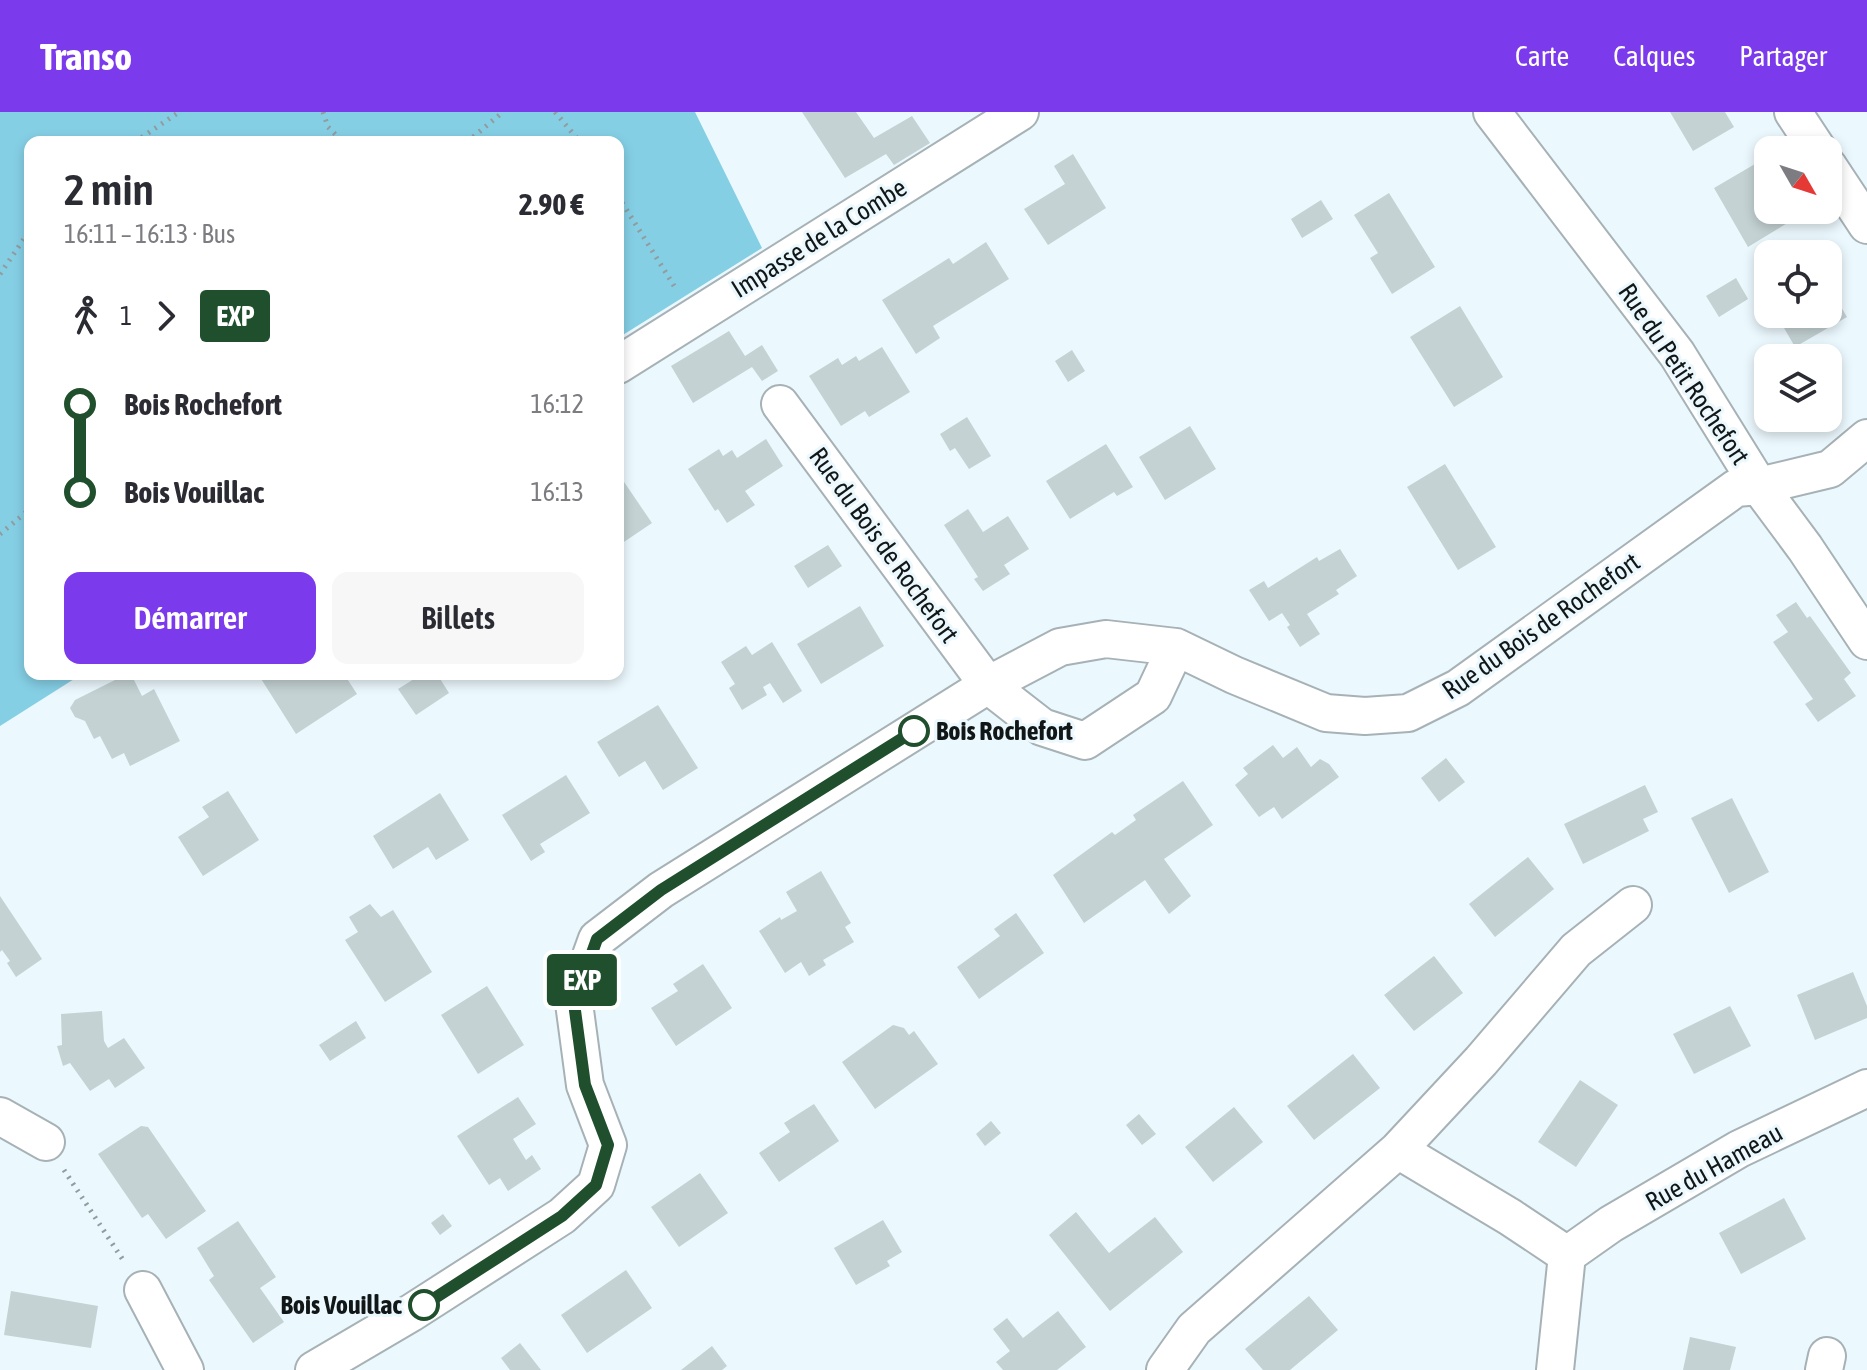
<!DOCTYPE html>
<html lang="fr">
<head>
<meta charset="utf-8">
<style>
  :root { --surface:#fff; --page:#f7f7f7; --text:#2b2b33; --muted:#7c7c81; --accent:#7c3aed }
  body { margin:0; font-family:"Asap Condensed",sans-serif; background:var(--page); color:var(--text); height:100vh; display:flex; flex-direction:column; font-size:30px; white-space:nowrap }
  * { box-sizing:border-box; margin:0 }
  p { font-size:26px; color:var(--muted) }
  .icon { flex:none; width:44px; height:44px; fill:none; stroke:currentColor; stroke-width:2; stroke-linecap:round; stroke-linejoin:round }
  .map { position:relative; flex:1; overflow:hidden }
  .sheet { position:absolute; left:24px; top:24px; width:600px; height:544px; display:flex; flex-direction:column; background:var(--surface); border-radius:16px; box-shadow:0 4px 12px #0003 }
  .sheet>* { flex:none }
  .badge { padding:0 16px; border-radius:6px; font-size:28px; line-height:52px }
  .needle { width:52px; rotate:129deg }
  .buttons { position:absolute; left:1754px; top:24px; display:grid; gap:16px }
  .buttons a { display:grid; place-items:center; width:88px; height:88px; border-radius:16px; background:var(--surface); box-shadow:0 4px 12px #0003; font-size:40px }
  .map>.badge { position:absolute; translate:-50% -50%; box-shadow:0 0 0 4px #fff }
  .legs { display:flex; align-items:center; gap:12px; height:88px; padding:0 40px; font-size:26px }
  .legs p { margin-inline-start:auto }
  .summary { display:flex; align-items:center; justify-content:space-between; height:136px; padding:0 40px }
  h1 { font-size:44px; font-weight:600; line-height:60px }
  .primary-button { display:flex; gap:16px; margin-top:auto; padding:16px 40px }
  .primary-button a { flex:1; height:92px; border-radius:16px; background:var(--accent); color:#fff; font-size:32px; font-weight:600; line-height:92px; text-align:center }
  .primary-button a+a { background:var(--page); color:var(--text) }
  ul { padding:0 40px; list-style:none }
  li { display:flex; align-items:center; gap:28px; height:88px; font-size:30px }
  li i { display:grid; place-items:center; width:12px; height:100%; margin:0 10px; background:currentColor }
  li i::after { content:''; width:20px; height:20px; margin:-10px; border:6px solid; border-radius:50%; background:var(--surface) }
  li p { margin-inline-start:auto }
  li:first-child i { background:linear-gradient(#0000 50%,currentColor 0) }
  li:last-child i { background:linear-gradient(currentColor 50%,#0000 0) }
  header { display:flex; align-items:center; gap:48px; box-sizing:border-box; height:112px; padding:0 40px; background:var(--accent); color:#fff }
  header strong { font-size:38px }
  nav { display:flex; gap:44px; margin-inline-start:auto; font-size:28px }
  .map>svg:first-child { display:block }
</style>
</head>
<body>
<header>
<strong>Transo</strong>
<nav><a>Carte</a><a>Calques</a><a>Partager</a></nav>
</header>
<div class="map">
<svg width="1867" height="1258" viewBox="0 0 1867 1258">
  <rect width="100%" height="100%" fill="#ebf8fd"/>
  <path fill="#85cfe5" d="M0,0H695L762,136L618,226V30H30V562H82L0,614Z"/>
  <path fill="#c4d2d3" d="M802,0H856L874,26L912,4L930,31L894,53L886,42L845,66Z
    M1670,0H1725L1734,15L1693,39Z
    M1073,42L1106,96L1048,133L1024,97L1065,72L1054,54Z
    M1755,52L1768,75V98H1782L1789,110L1748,135L1714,76Z
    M1389,81L1435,155L1392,182L1370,146L1378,141L1354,103Z
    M1321,88L1333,107L1302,126L1291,107Z
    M986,130L1009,167L933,214L940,226L916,242L882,188L949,146L953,152Z
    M1736,166L1748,187L1719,205L1706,184Z
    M1828,173L1847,205L1795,235L1776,202H1828Z
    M1460,194L1503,265L1454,295L1410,225Z
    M729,219L745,244L762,233L778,259L762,269L752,255L693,291L671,254Z
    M882,235L910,280L869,305L865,299L841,314L809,264L838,246L842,253L856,244L859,249Z
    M1072,238L1085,259L1068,270L1055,249Z
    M967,305L991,344L969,357L955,336L950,339L940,322Z
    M1190,314L1216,357L1165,388L1139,345Z
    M766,327L783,354L745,379L755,393L727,411L718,397L715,399L688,357L719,337L723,344L732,338L737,346Z
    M1106,332L1133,375L1117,384L1114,380L1070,407L1046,369Z
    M1445,352L1496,435L1458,458L1407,375Z
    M620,364L652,411L618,434V365Z
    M968,397L983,420L1008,404L1029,437L1004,453L1010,462L983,479L974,467L978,465L944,413Z
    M828,433L842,454L808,476L794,454Z
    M1340,437L1357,464L1336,478L1339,482L1307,502L1320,522L1300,535L1287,515L1290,513L1282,501L1269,509L1249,478L1264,469L1268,476L1317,445L1319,449Z
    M1796,490L1807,506L1810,504L1851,561L1844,567L1856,584L1818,610L1805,592L1813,587L1773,530L1788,520L1776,503Z
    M860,494L884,534L821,572L797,532Z
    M772,530L802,579L783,591L770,571L763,575L767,583L742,598L729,576L735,572L721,550L746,534L752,543Z
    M127,562H131L142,584L154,577L180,629L130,654L124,641L112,647L100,624L94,627L85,609L75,605L70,596L75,588Z
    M258,562H344L357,582L296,622Z
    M422,562H437L449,581L416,603L398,577Z
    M658,593L698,656L663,678L645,649L619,665L597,630Z
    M1273,633L1283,646L1297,635L1311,655L1320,647L1329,652L1339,665L1282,707L1274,695L1259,705L1235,673L1248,662L1243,656Z
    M1446,646L1465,670L1439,690L1421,666Z
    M566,663L590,701L540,732L545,740L531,749L502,703Z
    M1183,669L1213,713L1164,747L1191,784L1169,802L1145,768L1084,811L1053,763L1112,720L1115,723L1136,708L1133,703Z
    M1645,673L1658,700L1643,707L1649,719L1583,752L1564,712Z
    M228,679L259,728L203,764L178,725L209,705L202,695Z
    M440,681L469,728L436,748L428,735L393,757L373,724Z
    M1732,686L1769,760L1729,781L1691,706Z
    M1528,745L1554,777L1495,825L1469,792Z
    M821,759L851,811L845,815L854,830L823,848L826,853L809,864L801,850L785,861L759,819L780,805L781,808L797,799L786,780Z
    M0,784L42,847L16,865L7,851L10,849L2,838L0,840Z
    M370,792L381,805L393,798L432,860L385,890L345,828L358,820L349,805Z
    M1016,801L1044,841L979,887L957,855L1000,824L994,817Z
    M1434,844L1463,881L1414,919L1384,883Z
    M703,852L732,896L676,934L651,896L678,879L673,872Z
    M1853,860L1867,894V906L1815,928L1797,883Z
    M487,874L524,933L478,962L441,903Z
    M1730,894L1751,934L1694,962L1673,922Z
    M102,899L104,929L108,936L124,926L145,956L115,976L109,967L90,979L70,951L63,954L57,934L62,933L61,902Z
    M356,909L366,926L330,949L319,933Z
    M893,913L904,916L909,923L914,919L938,952L875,997L842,950Z
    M1353,942L1380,976L1314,1028L1287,994Z
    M1580,968L1618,993L1576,1055L1538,1030Z
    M518,985L536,1012L513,1027L526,1048L532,1043L541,1057L508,1079L500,1066L489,1073L457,1024Z
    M814,992L839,1029L779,1070L759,1041L790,1020L784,1011Z
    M1234,995L1263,1030L1213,1070L1185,1035Z
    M1139,1002L1156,1022L1142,1033L1126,1013Z
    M991,1009L1001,1021L985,1034L976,1022Z
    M141,1014L148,1015L206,1099L166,1127L148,1102L142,1106L98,1042Z
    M700,1061L728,1101L679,1135L651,1095Z
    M1784,1086L1806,1127L1741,1162L1719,1121Z
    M1076,1100L1109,1141L1155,1105L1183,1140L1110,1199L1049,1123Z
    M443,1102L452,1114L440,1123L431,1111Z
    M883,1108L902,1140L887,1149L890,1154L856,1173L834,1136Z
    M238,1109L276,1165L260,1176L284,1210L253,1231L209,1168L214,1164L197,1136Z
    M626,1158L652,1196L587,1241L561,1203Z
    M11,1179L98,1194L91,1236L4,1223Z
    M1309,1184L1338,1218L1290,1258H1263L1245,1237Z
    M1058,1199L1086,1235L1057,1258H1003L996,1250L1010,1239L993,1217L1007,1206L1023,1226Z
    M1690,1225L1736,1235L1730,1258H1683Z
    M520,1231L541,1258H510L501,1246Z
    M712,1234L727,1254L722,1258H681Z"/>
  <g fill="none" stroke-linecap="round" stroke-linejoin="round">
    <g stroke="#a6b2b6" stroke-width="40">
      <path id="street" d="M1492,0L1677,242L1759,374L1805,436L1867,529
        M1793,0L1818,38
        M1828,54L1867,113
        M618,253L1020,0
        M780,292L988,573L1042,615L1085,629L1153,584L1176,535
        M0,1004L46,1030
        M1398,1038L1510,1105L1567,1143L1611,1112L1739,1037L1867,976
        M143,1178L185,1258
        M314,1258L411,1201L562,1104L596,1073L608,1033L585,973L574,891L597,827L661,778L988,573L1060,535L1106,527L1176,535L1234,563L1326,601L1365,604L1408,601L1458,576L1736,376L1759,374L1830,357L1867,326
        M1165,1258L1194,1217L1398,1038L1481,949L1576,838L1633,793
        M1555,1258L1567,1143
        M1824,1258L1827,1244"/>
    </g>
    <path stroke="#929c9f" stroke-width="5" stroke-dasharray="2 6" stroke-linecap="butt" d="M323,0L328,15L343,30
      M555,0L580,30
      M135,30L179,0
      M467,30L503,0
      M618,84L676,177
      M0,162L30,118
      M0,422L30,397
      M64,1058L125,1151"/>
    <use href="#street" stroke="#fff" stroke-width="36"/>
  </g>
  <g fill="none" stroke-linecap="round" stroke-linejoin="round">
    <g stroke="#fff" stroke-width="18">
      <path id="line-1" d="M424,1193L562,1104L596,1073L608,1033L585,973L574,891L597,827L661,778L914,619"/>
    </g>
    <use href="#line-1" stroke="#204f2d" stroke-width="12"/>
  </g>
  <g fill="#fff" stroke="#204f2d" stroke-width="4">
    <circle cx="914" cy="619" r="14"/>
    <circle cx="424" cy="1193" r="14"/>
  </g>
  <g text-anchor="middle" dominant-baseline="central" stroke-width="6" stroke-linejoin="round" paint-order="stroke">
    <g font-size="26" fill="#111617" stroke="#ebf8fd">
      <text transform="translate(819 126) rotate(-32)">Impasse de la Combe</text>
      <text transform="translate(1684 262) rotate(56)">Rue du Petit Rochefort</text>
      <text transform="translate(884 433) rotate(54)">Rue du Bois de Rochefort</text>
      <text transform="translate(1541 514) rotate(-35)">Rue du Bois de Rochefort</text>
      <text transform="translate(1714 1055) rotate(-29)">Rue du Hameau</text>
    </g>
    <g font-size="26" font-weight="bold" fill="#111617" stroke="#ebf8fd" text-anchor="start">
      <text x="936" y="619">Bois Rochefort</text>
      <text x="402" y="1193" text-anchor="end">Bois Vouillac</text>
    </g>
  </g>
</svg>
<div class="buttons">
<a><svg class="needle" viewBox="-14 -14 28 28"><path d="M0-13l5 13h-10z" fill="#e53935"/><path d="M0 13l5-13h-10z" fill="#7c7c81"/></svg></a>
<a><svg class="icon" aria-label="locate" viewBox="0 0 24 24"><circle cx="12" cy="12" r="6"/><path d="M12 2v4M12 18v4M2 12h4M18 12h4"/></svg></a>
<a><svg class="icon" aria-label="layers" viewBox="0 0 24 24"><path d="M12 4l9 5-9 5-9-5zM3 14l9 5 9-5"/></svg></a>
</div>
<b class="badge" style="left:582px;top:868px;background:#204f2d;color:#fff">EXP</b>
<section class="sheet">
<div class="summary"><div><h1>2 min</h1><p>16:11 – 16:13 · Bus</p></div><b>2.90 €</b></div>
<div class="legs"><svg class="icon" aria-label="walk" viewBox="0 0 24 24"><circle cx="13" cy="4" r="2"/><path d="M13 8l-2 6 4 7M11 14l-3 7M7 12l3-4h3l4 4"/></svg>1<svg class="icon" aria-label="forward" viewBox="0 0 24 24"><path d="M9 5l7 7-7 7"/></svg><b class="badge" style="background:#204f2d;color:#fff">EXP</b></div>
<ul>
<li><i style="color:#204f2d"></i><b>Bois Rochefort</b><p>16:12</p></li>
<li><i style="color:#204f2d"></i><b>Bois Vouillac</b><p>16:13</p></li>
</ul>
<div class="primary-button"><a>Démarrer</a><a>Billets</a></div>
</section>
</div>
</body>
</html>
